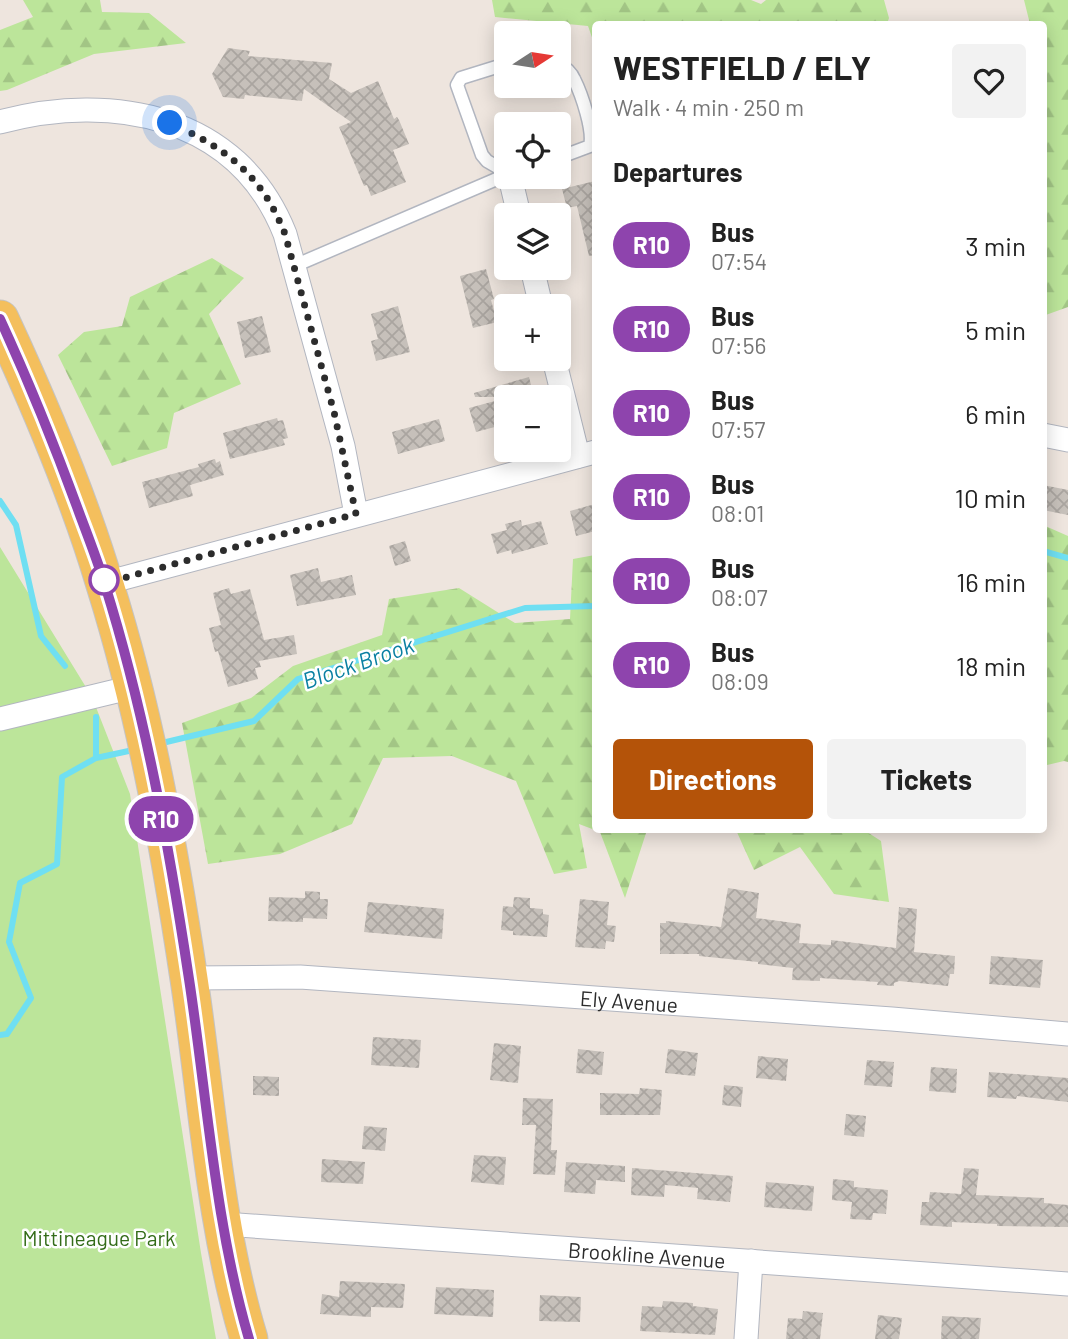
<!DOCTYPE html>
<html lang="en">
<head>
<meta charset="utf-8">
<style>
  :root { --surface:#fff; --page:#f2f2f2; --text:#222; --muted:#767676; --accent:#b45309 }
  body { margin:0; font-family:Barlow,sans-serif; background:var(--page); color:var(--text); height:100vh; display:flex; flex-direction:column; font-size:26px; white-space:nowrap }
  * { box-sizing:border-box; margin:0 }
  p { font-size:23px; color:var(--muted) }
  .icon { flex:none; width:38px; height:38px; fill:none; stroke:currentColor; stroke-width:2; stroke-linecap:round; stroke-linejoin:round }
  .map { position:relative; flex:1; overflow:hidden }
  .details { position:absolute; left:592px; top:21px; width:455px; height:812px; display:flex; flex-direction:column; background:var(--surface); border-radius:7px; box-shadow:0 4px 18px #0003 }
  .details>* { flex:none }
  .badge { padding:0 14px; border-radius:23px; font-size:24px; line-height:46px }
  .needle { width:46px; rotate:78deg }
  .controls { position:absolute; left:494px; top:21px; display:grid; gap:14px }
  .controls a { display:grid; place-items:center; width:77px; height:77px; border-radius:7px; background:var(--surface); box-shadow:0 4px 18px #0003; font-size:35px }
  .you { position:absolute; width:35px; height:35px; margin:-18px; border:5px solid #fff; border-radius:50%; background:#1a73e8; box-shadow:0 0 0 10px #1a73e833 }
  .map>.badge { position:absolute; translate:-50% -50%; box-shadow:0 0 0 4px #fff }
  h2 { padding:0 21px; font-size:26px; line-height:63px }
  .round { display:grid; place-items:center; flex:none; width:74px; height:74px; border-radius:7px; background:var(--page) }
  .headline { display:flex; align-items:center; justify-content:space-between; height:119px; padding:0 21px }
  h1 { font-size:33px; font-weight:700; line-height:52px }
  .cta { display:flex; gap:14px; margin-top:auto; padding:14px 21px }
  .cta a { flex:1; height:80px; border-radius:7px; background:var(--accent); color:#fff; font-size:28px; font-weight:700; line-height:80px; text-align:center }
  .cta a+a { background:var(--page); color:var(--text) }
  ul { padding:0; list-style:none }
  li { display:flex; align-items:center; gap:21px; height:84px; padding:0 21px }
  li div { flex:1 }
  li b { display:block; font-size:26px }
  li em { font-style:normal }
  li .badge { min-width:77px; font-weight:700; text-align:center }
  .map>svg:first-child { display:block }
</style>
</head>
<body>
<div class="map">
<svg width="1068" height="1339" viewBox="0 0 1068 1339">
  <defs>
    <pattern id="forest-firs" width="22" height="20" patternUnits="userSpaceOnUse" patternTransform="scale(1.75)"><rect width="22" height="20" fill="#bce59a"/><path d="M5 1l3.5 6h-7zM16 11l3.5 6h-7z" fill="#a2c585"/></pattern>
    <pattern id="building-cross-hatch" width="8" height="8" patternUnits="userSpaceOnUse" patternTransform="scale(1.75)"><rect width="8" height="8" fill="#c6c0ba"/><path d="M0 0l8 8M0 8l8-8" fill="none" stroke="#aaa5a0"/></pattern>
  </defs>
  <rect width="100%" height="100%" fill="#eee5de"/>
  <path fill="url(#forest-firs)" d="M23,0H100L102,12L149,13L186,43L94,54L7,90L0,91V30L33,17Z
    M492,0H751L761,4L766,0H884L889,18L887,24H595V46L588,26L495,17Z
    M1024,0H1068V307L1043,316V24H1030Z
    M212,258L244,278L209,314L241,384L174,413L167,448L112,466L58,355L84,332L122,326L130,297Z
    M1043,525L1068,536V762L1064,761L1043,766Z
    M595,555V830H647L625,898L600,832L579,824L587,868L554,874L516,781L452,756L383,758L352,824L280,854L208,864L182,723L251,698L293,666L382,635L389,599L459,588L515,623L570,619L573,559Z
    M736,830H864L881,841L889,902L834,894L800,847L754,870Z"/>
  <path fill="#bce59a" d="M0,547L92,697L130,794L201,1253L216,1339H0Z"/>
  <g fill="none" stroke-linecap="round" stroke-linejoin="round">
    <path stroke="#6fdff2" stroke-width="6" d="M0,501L16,525L41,636L65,666
      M1043,551L1068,558
      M158,744L254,721L298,679L525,608L595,606
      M96,758V717
      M0,1035L7,1034L31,998L9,942L20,883L57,864L62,777L96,758L138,749"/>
  </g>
  <path fill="url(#building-cross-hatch)" d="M228,48L250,51L248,56L332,63L329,79L351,93L378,81L394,119L397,117L399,120L409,144L393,150L406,182L371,196L367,185L364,186L339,127L351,122L304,89L302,101L245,95L244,99L223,97L212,74Z
    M595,181V255L589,256L577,206L567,208L562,189Z
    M486,269L494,299L491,300L497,322L473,328L460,276Z
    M398,306L410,352L376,361L371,341L378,339L371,314Z
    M262,316L271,352L245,358L237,322Z
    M529,377L534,397H475L474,393Z
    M506,398V424L476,432L469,408Z
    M277,418L278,421L283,420L288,438L283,439L285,445L230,459L223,433Z
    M439,419L445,441L398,454L392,432Z
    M215,459L216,463L220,461L224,475L190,485L193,496L149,508L142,482L199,467L198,464Z
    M1043,485L1068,490V515L1043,510Z
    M595,504V531L576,536L570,511Z
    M521,520L522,526L541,521L548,544L512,554L511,550L497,554L491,534L507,530L505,524Z
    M405,541L411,561L395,566L389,546Z
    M318,568L321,582L352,575L356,595L297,606L290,575Z
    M229,588L231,594L250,589L264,640L294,635L297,654L259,661L261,667L255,668L258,679L228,687L218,651L215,652L209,628L221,625L213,593Z
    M728,888L759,893L756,918L801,924L799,943L831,945V940L896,948L899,907L917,909L914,952L955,956L954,974H950L948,986L899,981L894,983V986L877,985L878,982L820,978V981L792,980L793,968L758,964V962L699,956V954H660V923H666V921L721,927Z
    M305,891L320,892V899H328L327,919L303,918V922L268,921L269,897L305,898Z
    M514,897L530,898V908L543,909V914L549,915L547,937L513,935V931L501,930L503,906L513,907Z
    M580,899L609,902L607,925L616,926L614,942L606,941L605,949L575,947Z
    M368,902L444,909L442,939L364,932Z
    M991,956L1043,960L1040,988L989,984Z
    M373,1037L421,1040L419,1068L371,1065Z
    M494,1043L521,1046L518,1083L490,1080Z
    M578,1049L604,1052L602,1075L576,1073Z
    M668,1049L698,1053L695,1076L665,1073Z
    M758,1056L788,1059L786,1081L756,1078Z
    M867,1060L894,1062L892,1087L864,1085Z
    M931,1067L957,1069L956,1093L929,1091Z
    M989,1072L1068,1078V1102L1017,1096L1016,1099L987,1097Z
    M253,1076L279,1077V1096L253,1095Z
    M724,1085L743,1087L741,1107L722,1105Z
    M640,1088L662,1090L660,1115H600V1093L639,1094Z
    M523,1098L553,1099L551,1150H557L555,1175L533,1174L536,1125H522Z
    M846,1114L866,1116L864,1137L844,1135Z
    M364,1126L387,1128L385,1151L362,1149Z
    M474,1155L506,1157L504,1185L471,1182Z
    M322,1159L365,1162L363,1184L321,1182Z
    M566,1162L625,1166V1182L596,1180L595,1194L564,1192Z
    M632,1168L733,1176L730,1202L697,1199L698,1188L665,1185L664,1197L631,1195Z
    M964,1168L979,1169L976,1195L1044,1198V1203L1068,1205V1227L997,1226V1224L952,1222V1227L920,1225L922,1202H929L930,1192L961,1194Z
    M833,1179L854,1181V1187L888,1190L886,1214L873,1213L872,1220L850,1219L852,1202L832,1200Z
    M766,1182L814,1186L812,1211L764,1207Z
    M340,1281L405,1284L403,1308L371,1307V1317L320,1314L322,1294L339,1297Z
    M436,1287L494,1290L493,1317L434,1314Z
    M540,1295L581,1297L580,1322L539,1321Z
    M663,1301L693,1303V1306L718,1309L715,1335L640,1331L642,1306L662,1307Z
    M803,1311L823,1313L820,1339H786L788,1318L802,1319Z
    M878,1315L902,1318L899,1339H875Z
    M942,1316L981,1318L979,1339H941Z"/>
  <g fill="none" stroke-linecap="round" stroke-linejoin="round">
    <g stroke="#b2b6c0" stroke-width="15">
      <path id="service" d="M558,63C565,67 571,72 574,79C582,95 594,131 590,146L558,158
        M506,64L461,78L457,85L482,155L487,161L506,172
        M294,266L506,175"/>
    </g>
    <g stroke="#b2b6c0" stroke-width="25">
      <g id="minor">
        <path d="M0,122C113,92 238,115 285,234L343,446L356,514"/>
        <path d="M510,177L519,215"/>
        <path d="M532,268L541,306"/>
        <path d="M554,359L578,456"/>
        <path d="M1043,435L1068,440"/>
        <path d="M105,583L595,452"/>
        <path d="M0,719L133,687"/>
        <path id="s1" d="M189,978L300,977L892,1019L1068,1034"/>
        <path id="s2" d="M224,1224L1068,1284"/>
        <path d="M746,1339L751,1261"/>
      </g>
    </g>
    <g stroke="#c4c4c4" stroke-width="39">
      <path id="primary" d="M0,319C40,405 78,494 105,585C145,713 169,846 189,979C207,1098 214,1223 249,1339"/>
    </g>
    <use href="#service" stroke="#fff" stroke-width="12"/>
    <use href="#minor" stroke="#fff" stroke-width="23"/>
    <use href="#primary" stroke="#f4bf5d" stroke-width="37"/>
  </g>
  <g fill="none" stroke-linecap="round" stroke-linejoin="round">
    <g stroke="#fff" stroke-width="16">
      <path id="line" d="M0,319C30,384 56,449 80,515C89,539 98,562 105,585C145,713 169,846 189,979C207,1097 215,1224 249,1339"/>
    </g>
    <use href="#line" stroke="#8e44ad" stroke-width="10"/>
    <path stroke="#2c2c2c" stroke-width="7" stroke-dasharray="0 12.6" d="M104,580L105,583L356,514L334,412L285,234C262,175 226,148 170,123"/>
  </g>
  <circle fill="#fff" stroke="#8e44ad" stroke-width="3.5" cx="104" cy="580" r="14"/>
  <g text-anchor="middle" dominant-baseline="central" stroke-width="5" stroke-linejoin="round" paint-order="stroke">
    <g font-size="21" fill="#2c2c2c" stroke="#fff">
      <text stroke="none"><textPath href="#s1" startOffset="441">Ely Avenue</textPath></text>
      <text stroke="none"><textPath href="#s2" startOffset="424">Brookline Avenue</textPath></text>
    </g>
    <g font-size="21" fill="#346c19" stroke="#fff">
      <text x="99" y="1237">Mittineague Park</text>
    </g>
    <g font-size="23" font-style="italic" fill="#0a80a2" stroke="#fff">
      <text transform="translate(358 662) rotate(-19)">Block Brook</text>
    </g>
  </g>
</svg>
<div class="controls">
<a><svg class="needle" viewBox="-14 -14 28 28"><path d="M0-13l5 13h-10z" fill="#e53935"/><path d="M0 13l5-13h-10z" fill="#767676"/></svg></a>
<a><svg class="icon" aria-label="locate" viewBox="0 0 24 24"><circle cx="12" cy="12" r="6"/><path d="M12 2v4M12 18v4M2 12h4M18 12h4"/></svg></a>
<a><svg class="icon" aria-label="layers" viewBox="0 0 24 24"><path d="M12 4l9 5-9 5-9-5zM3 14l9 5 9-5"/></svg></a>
<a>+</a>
<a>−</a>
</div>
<div class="you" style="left:170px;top:123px"></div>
<b class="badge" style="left:161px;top:819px;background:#8e44ad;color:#fff">R10</b>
<section class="details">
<div class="headline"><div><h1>WESTFIELD / ELY</h1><p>Walk · 4 min · 250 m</p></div><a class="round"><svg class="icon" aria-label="heart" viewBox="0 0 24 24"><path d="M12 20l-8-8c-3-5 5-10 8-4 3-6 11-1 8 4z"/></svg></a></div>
<h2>Departures</h2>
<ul>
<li><span class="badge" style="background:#8e44ad;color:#fff">R10</span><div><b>Bus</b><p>07:54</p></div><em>3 min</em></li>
<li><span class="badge" style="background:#8e44ad;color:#fff">R10</span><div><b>Bus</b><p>07:56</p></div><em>5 min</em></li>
<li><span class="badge" style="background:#8e44ad;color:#fff">R10</span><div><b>Bus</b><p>07:57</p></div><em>6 min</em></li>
<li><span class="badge" style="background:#8e44ad;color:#fff">R10</span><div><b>Bus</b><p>08:01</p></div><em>10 min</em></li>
<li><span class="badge" style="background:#8e44ad;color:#fff">R10</span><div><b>Bus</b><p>08:07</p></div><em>16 min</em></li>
<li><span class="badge" style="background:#8e44ad;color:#fff">R10</span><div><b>Bus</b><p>08:09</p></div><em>18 min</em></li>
</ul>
<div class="cta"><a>Directions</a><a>Tickets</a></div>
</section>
</div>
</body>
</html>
